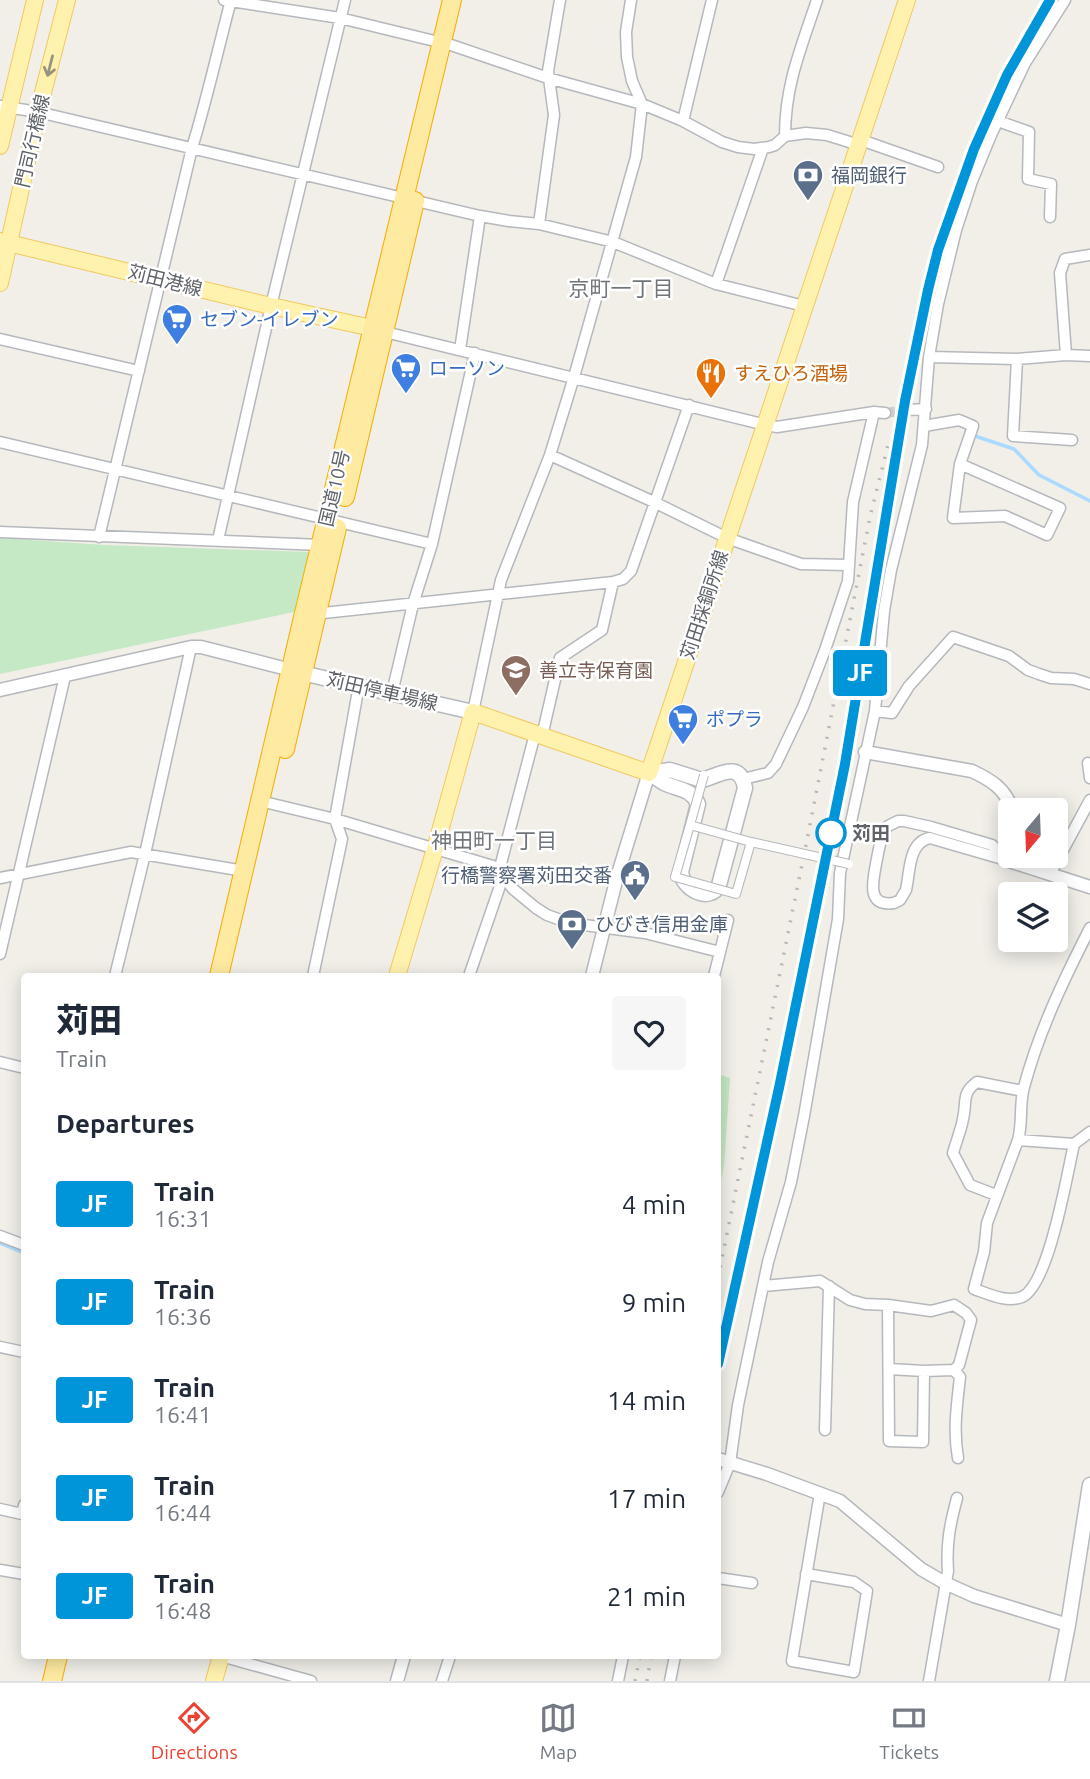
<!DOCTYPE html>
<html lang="en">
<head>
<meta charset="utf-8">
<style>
  :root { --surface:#fff; --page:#f6f6f7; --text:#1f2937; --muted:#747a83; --line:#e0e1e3; --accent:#ea4335 }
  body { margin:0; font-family:Ubuntu,"Noto Sans JP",sans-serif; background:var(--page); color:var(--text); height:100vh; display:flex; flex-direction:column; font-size:26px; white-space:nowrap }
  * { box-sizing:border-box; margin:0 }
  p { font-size:23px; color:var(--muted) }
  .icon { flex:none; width:38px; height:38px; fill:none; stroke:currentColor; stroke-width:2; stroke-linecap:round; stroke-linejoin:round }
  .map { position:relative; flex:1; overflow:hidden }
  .sheet { position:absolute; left:21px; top:973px; width:700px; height:686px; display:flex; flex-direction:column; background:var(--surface); border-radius:7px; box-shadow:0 4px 18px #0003 }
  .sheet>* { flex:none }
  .badge { padding:0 14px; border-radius:5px; font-size:24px; line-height:46px }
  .needle { width:46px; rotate:199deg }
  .tools { position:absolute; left:998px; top:798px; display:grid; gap:14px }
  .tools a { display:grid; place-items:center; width:70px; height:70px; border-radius:7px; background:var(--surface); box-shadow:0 4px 18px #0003; font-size:35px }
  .map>.badge { position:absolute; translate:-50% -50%; box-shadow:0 0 0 4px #fff }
  h2 { padding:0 35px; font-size:26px; line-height:63px }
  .round { display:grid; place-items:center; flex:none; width:74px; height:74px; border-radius:7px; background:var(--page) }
  .headline { display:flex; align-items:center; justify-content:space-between; height:119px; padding:0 35px }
  h1 { font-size:33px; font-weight:800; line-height:52px }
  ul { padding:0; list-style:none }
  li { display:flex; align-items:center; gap:21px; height:98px; padding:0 35px }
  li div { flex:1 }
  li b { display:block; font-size:26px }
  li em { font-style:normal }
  li .badge { min-width:77px; font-weight:700; text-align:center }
  .tab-bar { display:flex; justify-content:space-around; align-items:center; height:98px; border-top:2px solid var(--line); background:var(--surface); font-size:19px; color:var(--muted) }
  .tab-bar a { display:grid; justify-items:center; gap:4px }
  .tab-bar .selected { color:var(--accent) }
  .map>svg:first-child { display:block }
</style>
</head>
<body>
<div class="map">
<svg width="1090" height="1681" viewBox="0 0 1090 1681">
  <rect width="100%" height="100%" fill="#f1efe8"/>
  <path fill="#c5e8c5" d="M0,538L105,545L309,552L294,612L0,674Z
    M718,1074L730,1078L724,1166L718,1196Z"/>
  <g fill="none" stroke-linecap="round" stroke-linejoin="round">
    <path stroke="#aadaff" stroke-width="3.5" d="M972,435L1014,449L1039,475L1090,501
      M0,1243L24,1253"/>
    <path stroke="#ccccc8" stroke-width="10" stroke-dasharray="10 5" stroke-linecap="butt" d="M885,413L908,410"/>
    <g stroke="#b5b8bc" stroke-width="13">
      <path id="minor" d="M224,0L340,18L451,45L548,78L642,104L683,121L722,142L738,147L754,149L769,147L775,145L785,136L806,133L827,135L859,145
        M0,106L38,112L480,216L509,221L539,224L613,242L716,284L804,306
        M683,121L712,0
        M998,121L1029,132L1028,179L1051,184L1050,217
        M785,136C785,85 801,48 817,0
        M861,140L938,167
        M539,224L554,115L548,71L560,0
        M716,284L763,148
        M381,331L766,425L777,427L874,412L885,413
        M0,339L139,371
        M460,350L480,216
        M1066,355L1060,273L1065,259L1090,255
        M929,357L1017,359L1066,355L1090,356
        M1017,359L1013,436L1072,440
        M908,410L926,409
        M924,426L959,420L973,426L960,464L1060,508L1047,535L1005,516L953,518L960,464
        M0,442L432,544
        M550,455L654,502L727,538L801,564L848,565
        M0,532L321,545
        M99,537L192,148C207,99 218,49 231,0
        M218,540L271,306L345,0
        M314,614L613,582L623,579L631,571L689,405
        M392,693L413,604L432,544L475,353
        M875,711L892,713L909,686L953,637L1009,656L1028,670L1039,674L1051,678L1074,679L1090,684
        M473,712L501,580L550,455L574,377L636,157L642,104L632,81L627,57L626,32L631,0
        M542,736L560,658L602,630L613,582
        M1088,763L1090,778
        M743,779L768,773L776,764L803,707L825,650L848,581L853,502L874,412
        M260,801L335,819L493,866L499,871L513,889L536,908L547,915L569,923L645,933L720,952
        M898,821H904L931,827L992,845L1006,860L930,838C908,842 910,873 906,890L900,900L894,903C866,907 873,881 876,864C878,853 880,841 884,831L888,826Z
        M499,871L535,734
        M1050,874L1090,800
        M0,878L131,852L244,871
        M0,954L65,676
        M115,976L145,854L191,647
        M313,976L342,839L335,819L359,685
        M469,976L503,877
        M714,976L728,920
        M0,1062L24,1068
        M1018,1140C1023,1123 1019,1104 1024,1087C1039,1031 1064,979 1090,928
        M1074,1144C1067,1174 1049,1285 1022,1297C1006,1303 989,1294 974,1289L984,1252L987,1223L1018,1140L1074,1144L1090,1132
        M996,1195L970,1185L953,1153C956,1142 961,1130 963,1119C967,1103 961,1093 977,1082L1023,1091
        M0,1236L24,1245
        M763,1286L820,1281L850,1300L865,1304L888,1305L931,1311L954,1305L966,1313L971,1320L959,1365L954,1370L924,1371L889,1369
        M888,1305L889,1441L923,1442L924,1371
        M0,1347L24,1352
        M954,1370L960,1377C957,1404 953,1430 958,1458
        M825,1430L829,1286
        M718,1492L730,1463L738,1405L768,1262L791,1182L804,1116L838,919L840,873L875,711L884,611L891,570L922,445L929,357L938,304L956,230L972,181L991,135L1025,63L1065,0
        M0,1509L22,1514L24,1505
        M0,1570L24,1574
        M806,1574L854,1582L867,1591L854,1672L792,1661L820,1493
        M718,1578L752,1583
        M221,1656L311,1681
        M442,1681L450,1656
        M618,1681L623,1656
        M670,1681L675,1656
        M929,1681L948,1571C946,1544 950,1524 957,1498"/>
    </g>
    <g stroke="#b5b8bc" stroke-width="15">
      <path id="tertiary" d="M0,690L191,647H201L291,670
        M865,752L972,771C991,780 1006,789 1012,810
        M1010,846L1006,860L1090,887
        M592,976L617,877L649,773
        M718,1459L767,1474L840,1501L921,1569L945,1583L974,1596L1068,1625
        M397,1681L404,1656"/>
    </g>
    <g stroke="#b6babf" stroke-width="17">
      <path id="secondary" d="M293,671L473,712
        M670,770L702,780C718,776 740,759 745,788L719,885C710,904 682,889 681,872L698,804C691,788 678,790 664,783C659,780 654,776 649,773Z
        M1057,1681L1068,1625L1090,1485"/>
    </g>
    <g stroke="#f2c960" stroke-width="18">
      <path id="primary" d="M0,146L35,0
        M0,241L271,306L372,328
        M0,283L38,112L67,0
        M397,976L435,849L473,712L649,773L907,0
        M214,1681L221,1656"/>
    </g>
    <g stroke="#f9ab00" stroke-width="20">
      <path id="trunk" d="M345,497L415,201
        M285,749L337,528
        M219,976L304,613L452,0
        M52,1681L58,1656"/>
    </g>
    <use href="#minor" stroke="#fff" stroke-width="10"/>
    <use href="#tertiary" stroke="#fff" stroke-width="12"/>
    <use href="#secondary" stroke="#fff" stroke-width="14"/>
    <use href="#primary" stroke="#fff2af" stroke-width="16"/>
    <use href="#trunk" stroke="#feeaa1" stroke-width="18"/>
    <path stroke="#b6b7b8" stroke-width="3.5" stroke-dasharray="2 9" stroke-linecap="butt" d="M718,1278L808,835L870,517L889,441
      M718,1364L779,1088L845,764L905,401L928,290L938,250L974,149L1007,75L1050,0
      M635,1681L640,1656
      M647,1681L651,1656"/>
    <g stroke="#b5b8bc" stroke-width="10" stroke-linecap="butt">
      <path id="pedestrian-bridge" d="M690,825L704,775
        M751,842L736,894L675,877L690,825L751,842L849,864"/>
    </g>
    <use href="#pedestrian-bridge" stroke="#fff" stroke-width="8"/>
  </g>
  <defs><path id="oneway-shaft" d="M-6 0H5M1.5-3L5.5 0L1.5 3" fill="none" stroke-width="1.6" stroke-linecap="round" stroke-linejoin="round" transform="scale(1.75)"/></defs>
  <use stroke="#979581" href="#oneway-shaft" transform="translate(50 66) rotate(104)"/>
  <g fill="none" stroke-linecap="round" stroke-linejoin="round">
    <g stroke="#fff" stroke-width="16">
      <path id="line" d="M718,1364L779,1088L845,764L905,401L928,290L938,250L974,149L1007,75L1050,0"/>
    </g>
    <use href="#line" stroke="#0095d9" stroke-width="10"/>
  </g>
  <defs>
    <g id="bank-pin" transform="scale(1.575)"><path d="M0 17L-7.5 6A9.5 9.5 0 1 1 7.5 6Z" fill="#5c6f8a" stroke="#fff"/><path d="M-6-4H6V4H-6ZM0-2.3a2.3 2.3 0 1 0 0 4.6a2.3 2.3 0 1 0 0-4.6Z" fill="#fff"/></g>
    <g id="supermarket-pin" transform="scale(1.575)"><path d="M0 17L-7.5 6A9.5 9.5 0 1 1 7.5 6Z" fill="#3f7fe0" stroke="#fff"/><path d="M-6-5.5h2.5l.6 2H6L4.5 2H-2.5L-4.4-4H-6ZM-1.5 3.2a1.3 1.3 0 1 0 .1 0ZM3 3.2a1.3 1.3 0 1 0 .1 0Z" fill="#fff"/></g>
    <g id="restaurant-pin" transform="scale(1.575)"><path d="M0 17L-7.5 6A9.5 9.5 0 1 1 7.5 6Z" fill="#e8710a" stroke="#fff"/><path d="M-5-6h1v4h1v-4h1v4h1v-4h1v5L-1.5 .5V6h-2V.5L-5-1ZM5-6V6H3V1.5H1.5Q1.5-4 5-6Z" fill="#fff"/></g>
    <g id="school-pin" transform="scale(1.575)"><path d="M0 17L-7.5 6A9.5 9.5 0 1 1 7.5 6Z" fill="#8d6e63" stroke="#fff"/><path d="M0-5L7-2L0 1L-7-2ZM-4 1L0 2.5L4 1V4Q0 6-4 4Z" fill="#fff"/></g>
    <g id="civic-pin" transform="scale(1.575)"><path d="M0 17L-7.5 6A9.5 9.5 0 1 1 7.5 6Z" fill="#5c6f8a" stroke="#fff"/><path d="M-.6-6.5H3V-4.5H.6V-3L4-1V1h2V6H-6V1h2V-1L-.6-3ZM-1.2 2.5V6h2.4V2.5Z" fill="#fff"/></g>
  </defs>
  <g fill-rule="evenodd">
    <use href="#bank-pin" x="808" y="175"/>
    <use href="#supermarket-pin" x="177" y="319"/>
    <use href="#supermarket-pin" x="406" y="368"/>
    <use href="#restaurant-pin" x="711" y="373"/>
    <use href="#school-pin" x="516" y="670"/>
    <use href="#supermarket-pin" x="683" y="719"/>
    <use href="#civic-pin" x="635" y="875"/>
    <use href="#bank-pin" x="572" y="924"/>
  </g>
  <circle fill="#fff" stroke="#0095d9" stroke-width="3.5" cx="831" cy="833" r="14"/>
  <g text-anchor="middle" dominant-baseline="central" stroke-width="5" stroke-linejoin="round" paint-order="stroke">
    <g font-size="19" fill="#5f6368" stroke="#fff">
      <text transform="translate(32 141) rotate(-77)">門司行橋線</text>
      <text transform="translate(165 280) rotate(14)">苅田港線</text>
      <text transform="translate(334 488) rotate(-77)">国道10号</text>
      <text transform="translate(704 605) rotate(-72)">苅田採銅所線</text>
      <text transform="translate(382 691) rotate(13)">苅田停車場線</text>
    </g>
    <g font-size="19" fill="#4e5e75" stroke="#fff" text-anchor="start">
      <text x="831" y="175">福岡銀行</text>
      <text x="612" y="875" text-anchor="end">行橋警察署苅田交番</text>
      <text x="595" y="924">ひびき信用金庫</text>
    </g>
    <g font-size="19" fill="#366cbe" stroke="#fff" text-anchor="start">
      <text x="200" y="319">セブン-イレブン</text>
      <text x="429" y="368">ローソン</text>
      <text x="706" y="719">ポプラ</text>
    </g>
    <g font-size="19" fill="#c56008" stroke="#fff" text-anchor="start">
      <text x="734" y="373">すえひろ酒場</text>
    </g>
    <g font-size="19" fill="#785e54" stroke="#fff" text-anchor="start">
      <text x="539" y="670">善立寺保育園</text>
    </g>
    <g font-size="19" font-weight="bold" fill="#5f6368" stroke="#fff" text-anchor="start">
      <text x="852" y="833">苅田</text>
    </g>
    <g font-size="21" fill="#70757a" stroke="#fff">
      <text x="621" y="288">京町一丁目</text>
      <text x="494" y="840">神田町一丁目</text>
    </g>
  </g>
</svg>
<div class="tools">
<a><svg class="needle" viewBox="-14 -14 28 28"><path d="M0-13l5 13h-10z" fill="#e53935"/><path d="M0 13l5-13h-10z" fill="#747a83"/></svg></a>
<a><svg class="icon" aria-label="layers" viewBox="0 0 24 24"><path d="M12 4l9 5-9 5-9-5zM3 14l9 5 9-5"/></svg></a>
</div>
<b class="badge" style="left:860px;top:673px;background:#0095d9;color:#fff">JF</b>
<section class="sheet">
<div class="headline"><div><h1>苅田</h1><p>Train</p></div><a class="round"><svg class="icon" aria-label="heart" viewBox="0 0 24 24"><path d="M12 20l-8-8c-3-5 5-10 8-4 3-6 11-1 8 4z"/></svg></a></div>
<h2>Departures</h2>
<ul>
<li><span class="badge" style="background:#0095d9;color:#fff">JF</span><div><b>Train</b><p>16:31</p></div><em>4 min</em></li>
<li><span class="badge" style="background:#0095d9;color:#fff">JF</span><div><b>Train</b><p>16:36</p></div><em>9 min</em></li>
<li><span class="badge" style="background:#0095d9;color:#fff">JF</span><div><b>Train</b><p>16:41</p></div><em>14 min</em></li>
<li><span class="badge" style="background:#0095d9;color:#fff">JF</span><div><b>Train</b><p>16:44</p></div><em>17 min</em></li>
<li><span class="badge" style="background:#0095d9;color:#fff">JF</span><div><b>Train</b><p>16:48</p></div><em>21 min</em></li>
</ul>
</section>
</div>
<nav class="tab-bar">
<a class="selected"><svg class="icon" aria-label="directions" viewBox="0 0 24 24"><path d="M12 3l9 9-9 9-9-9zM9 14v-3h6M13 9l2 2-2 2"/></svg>Directions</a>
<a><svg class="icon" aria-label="map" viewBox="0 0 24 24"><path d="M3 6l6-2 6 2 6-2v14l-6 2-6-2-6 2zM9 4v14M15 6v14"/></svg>Map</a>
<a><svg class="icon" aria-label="tickets" viewBox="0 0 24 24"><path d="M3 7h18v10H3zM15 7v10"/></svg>Tickets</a>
</nav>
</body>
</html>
